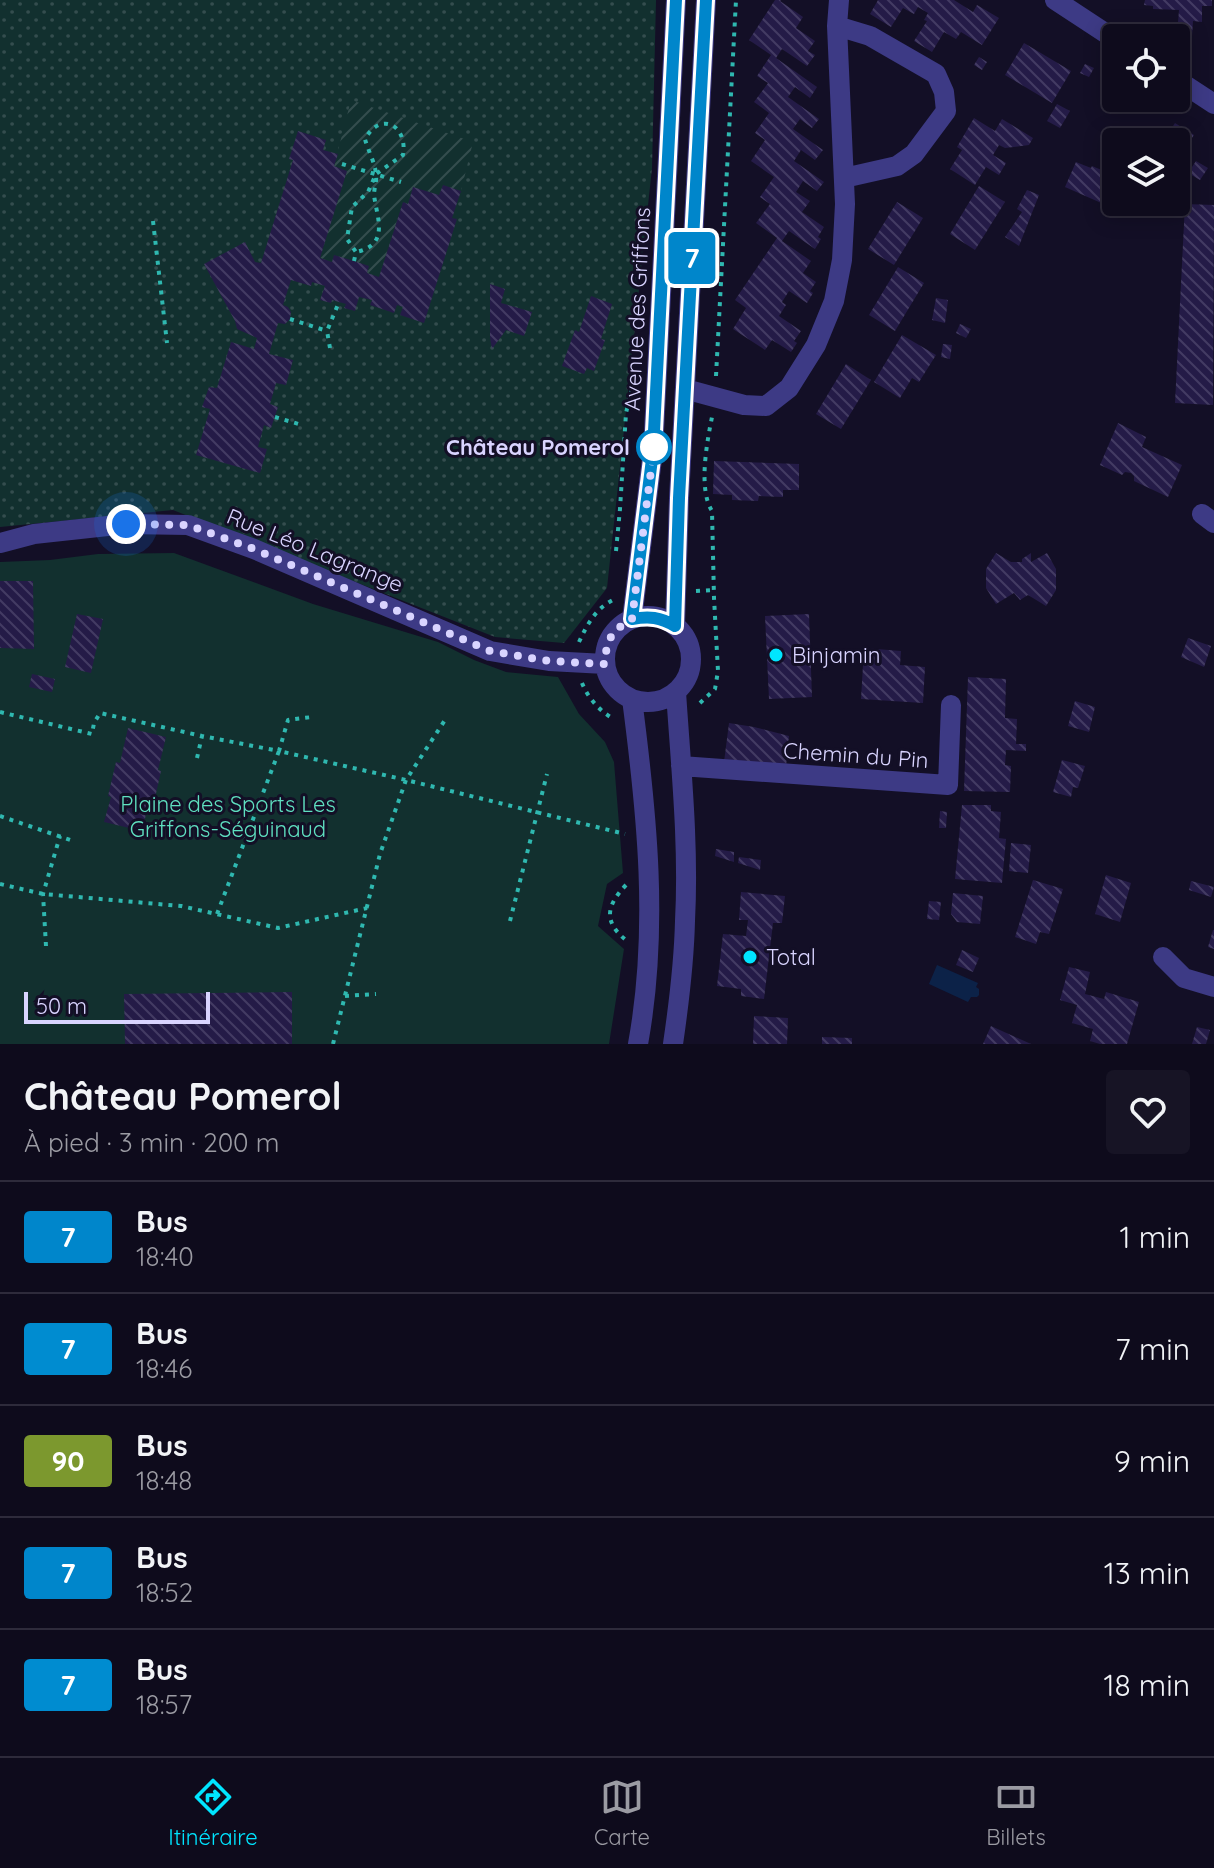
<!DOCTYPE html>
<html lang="fr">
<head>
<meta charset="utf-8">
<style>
  :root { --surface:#0e0b1c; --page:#171425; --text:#f1f3f6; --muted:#9b9ba3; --line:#2e2b3b; --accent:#00e5ff }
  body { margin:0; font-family:Quicksand,sans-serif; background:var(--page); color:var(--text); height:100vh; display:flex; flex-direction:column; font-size:30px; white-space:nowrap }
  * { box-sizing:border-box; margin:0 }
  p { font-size:26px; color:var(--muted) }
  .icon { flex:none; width:44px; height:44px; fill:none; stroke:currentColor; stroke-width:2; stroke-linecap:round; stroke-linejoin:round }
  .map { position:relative; height:1044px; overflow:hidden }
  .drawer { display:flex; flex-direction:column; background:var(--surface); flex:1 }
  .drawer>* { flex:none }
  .badge { padding:0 16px; border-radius:6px; font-size:28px; line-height:52px }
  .fabs { position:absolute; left:1102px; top:24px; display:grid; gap:16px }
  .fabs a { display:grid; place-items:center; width:88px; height:88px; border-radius:8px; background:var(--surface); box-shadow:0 4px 20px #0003,0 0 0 2px var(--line); font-size:40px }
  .scale { position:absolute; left:24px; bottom:20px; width:186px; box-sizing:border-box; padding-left:8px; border:4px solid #d9d4ff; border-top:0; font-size:22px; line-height:28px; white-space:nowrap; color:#d9d4ff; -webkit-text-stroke:6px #130f26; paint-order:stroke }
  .you { position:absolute; width:40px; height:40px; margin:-20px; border:6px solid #fff; border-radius:50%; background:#1a73e8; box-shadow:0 0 0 12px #1a73e833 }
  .map>.badge { position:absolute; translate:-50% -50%; box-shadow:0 0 0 4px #fff }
  .round { display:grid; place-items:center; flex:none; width:84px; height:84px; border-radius:8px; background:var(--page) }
  .head { display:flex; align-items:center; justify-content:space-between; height:136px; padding:0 24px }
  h1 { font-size:38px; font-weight:700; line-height:60px }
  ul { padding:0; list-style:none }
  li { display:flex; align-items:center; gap:24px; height:112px; padding:0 24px; border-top:2px solid var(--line) }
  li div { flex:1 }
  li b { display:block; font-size:30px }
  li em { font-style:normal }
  li .badge { min-width:88px; font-weight:700; text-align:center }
  .tab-bar { display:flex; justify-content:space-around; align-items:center; height:112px; border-top:2px solid var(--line); background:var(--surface); font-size:22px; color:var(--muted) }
  .tab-bar a { display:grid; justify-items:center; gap:4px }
  .tab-bar .current { color:var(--accent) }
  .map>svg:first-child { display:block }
</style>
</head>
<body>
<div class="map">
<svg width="1214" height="1044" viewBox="0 0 1214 1044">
  <defs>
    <pattern id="grass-dots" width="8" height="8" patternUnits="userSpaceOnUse" patternTransform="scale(2)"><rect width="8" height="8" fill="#12302f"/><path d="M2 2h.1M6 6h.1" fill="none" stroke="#344d4e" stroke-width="1.8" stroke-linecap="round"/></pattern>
    <pattern id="garden-furrows" width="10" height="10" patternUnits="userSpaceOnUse" patternTransform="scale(2)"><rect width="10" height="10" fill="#12302f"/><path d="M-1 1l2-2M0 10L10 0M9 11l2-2" fill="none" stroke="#344d4e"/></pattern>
    <pattern id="building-back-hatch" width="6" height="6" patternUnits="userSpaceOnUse" patternTransform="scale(2)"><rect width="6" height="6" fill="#241b47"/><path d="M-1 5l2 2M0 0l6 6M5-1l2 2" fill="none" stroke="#433b63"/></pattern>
  </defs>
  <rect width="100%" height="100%" fill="#130f26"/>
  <path fill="url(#grass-dots)" d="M0,0H656L652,168L607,588L564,643L495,637L173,510L0,527Z"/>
  <path fill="#12302f" d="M174,553L313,604L438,642L474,660L506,672L558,677L579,714L605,742L614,762L623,873L607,884L598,926L624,949L609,1044H0V562L50,560L98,554Z"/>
  <path fill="url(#garden-furrows)" d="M351,100L473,142L461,191L443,185L439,195L413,187L408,204L403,203L379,277L367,273L369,266L332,262L320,258L347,171L334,166Z"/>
  <path fill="#0c2248" d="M937,965L978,983L976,987L979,989V995L977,997H971L968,1002L929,984Z"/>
  <path fill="url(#building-back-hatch)" d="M775,0H781L780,1L803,17L796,28L815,41L808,51L815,55L807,66L782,49L776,58L817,87L810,98L795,87L788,97L819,119L812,128L800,119L793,129L823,150L815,160L801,150L794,161L824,182L817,191L803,181L796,192L810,201L802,212L824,227L818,237L821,239L815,249L789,231L782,241L811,261L803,273L816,282L810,291L813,293L807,303L789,291L782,302L786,305L779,316L801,331L794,341L797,343L791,352L772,340L765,350L733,329L746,308L735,300L777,238L756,223L770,204L760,197L774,177L751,161L765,140L755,133L769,113L754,102L768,83L757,76L771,55L749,40Z
    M878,0H954L973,12L977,5L999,18L982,45L961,32L956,39L944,32L932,52L914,41L927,21L924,20L928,13L918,7L914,14L903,8L891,27L870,14Z
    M1145,0H1212V6H1202V22L1193,21L1192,36L1177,35L1179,10L1153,9V6L1144,5Z
    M1024,43L1071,71L1052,103L1005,75Z
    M979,57L987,62L982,70L974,65Z
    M1085,64L1094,68L1089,77L1080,73Z
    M1057,104L1070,111L1060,128L1047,121Z
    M974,118L995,131L1002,119L1033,138L1029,145L1005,148L999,145L993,155L1006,163L999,175L986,167L975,185L950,169L962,150L957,147Z
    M1175,123L1194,135L1180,155L1176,152V142H1163Z
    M298,131L326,140L323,150L338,154L334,166L347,171L320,258L332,262L334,255L354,261L369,266L367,273L379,277L403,202L408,204L413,187L439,195L443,185L461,191L452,218L457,219L424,323L400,315L403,307L397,305L394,313L370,305L372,300L359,297L355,311L344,308L346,304L332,300L331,303L320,300L325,286L312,282L311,286L291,280L283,305L288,307L291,312L290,319L285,324L278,323L269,354L293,360L286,385L276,383L270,404L278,407L271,428L264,425L258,447L267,449L260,473L196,455L210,409L202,407L209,387L217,388L231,342L254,349L257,338L237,329L235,321L204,264L245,242L255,262L261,263L293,160L289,159Z
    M1196,161L1208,168L1200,180L1188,173Z
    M1076,162L1091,168L1092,166L1104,171L1103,173L1116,179V187L1108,206L1065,187Z
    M979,186L1005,202L975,250L950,234Z
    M1027,190L1039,195L1019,246L1005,237L1022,212L1017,209Z
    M897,202L923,218L894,265L868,249Z
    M1185,204L1214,205L1213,405L1175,403Z
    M898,267L924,283L895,331L869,315Z
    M490,284L505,289L501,303L532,312L524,336L506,330L492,349L490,338Z
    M591,296L612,304L601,339L605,340L594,371L587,368L584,374L562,366L575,330L579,332Z
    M936,298L948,300L945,323L932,320Z
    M960,324L971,329L966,338L956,333Z
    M902,335L936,355L919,382L912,378L900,398L874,382Z
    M943,344L952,345L950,359L941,357Z
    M846,364L871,380L841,429L816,414Z
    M1118,423L1146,437L1142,447L1182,465L1168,497L1134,481V476L1131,473L1125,472L1122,475L1100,465Z
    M714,461L799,464V490H783V497L759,496L758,501L732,500V495L713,494Z
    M996,553L1011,562H1022V559L1031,553V562L1047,553L1056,569V590L1046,606L1028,595L1020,600L1014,593L996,604L986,588V569Z
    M0,581H33L34,649L0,648Z
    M77,614L103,619L91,673L65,667Z
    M809,614L812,697L769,699L765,616Z
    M1188,638L1211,646L1204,667L1181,657Z
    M864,648L901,651L900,665L925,667L923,703L861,699Z
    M32,674L55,679L52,692L29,687Z
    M968,677L1006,679L1005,718L1017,719L1016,744H1026V751L1006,750L1005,765L1011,766L1010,792L964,791Z
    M1075,701L1095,707L1089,732L1068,726Z
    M729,723L754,727L789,736L786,767L724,762Z
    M128,728L166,737L158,770L161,771L153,807L148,806L142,831L104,822L111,797L108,796L116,762L120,763Z
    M1062,760L1085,766L1078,788L1073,787L1071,797L1053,792Z
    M962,805H991V811L1001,812L999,838L1006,839L1002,883L955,879Z
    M940,811L947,812L946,828H939Z
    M1011,843L1031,845L1028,873L1009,871Z
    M716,849L734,852V862L715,856Z
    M739,857L761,860L760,870L738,863Z
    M1106,875L1131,883L1120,922L1095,914Z
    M1033,880L1063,889L1049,934L1040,932L1036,944L1015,937Z
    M1191,881L1214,887L1211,897L1189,890Z
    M741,892L785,896L782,923H773L764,999L741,996V989L717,986L723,934L746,936L748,920H739Z
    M953,893L983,896L980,924L957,922L951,914Z
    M929,901L941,902L939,920L927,919Z
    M1213,930H1214V949L1208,947Z
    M962,950L979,958L973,972L956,965Z
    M1069,967L1090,972L1085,994L1104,999L1106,992L1139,1002L1127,1044H1100L1090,1041L1093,1029L1072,1023L1077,1005L1060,1000Z
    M292,992V1044H125L124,994Z
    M754,1016L788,1018L787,1044H753Z
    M991,1026L1031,1044H983Z
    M1197,1027L1210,1030L1206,1044H1192Z
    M822,1037L852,1038V1044H822Z"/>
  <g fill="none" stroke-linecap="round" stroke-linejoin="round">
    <path stroke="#2fb8b0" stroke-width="4" stroke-dasharray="4 6" stroke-linecap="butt" d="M342,164L401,182
      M153,221L167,343
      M354,261L356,252L347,239L352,207L368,192L376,174L403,155C408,126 381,110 365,139C368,151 376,164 376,176C377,182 374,188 374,195C377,218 390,245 356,252
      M290,319L327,331
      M330,348L327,331L339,302
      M716,376L736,0
      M275,417L302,425
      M616,551L620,509L626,413L632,388
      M696,591L714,590
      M579,642C587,625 595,609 613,600
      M582,683C588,698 599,710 612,718
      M700,703L715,689L718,671L714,598L712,511C698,489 707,442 712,417
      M0,712L92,734L94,723L100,713L202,736L279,751L288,720L312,717
      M197,758L202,736
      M0,816L73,841
      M0,884L43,894L181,906L278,928L367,908
      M626,885C606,906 603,922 627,941
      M217,914L279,751L406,780L625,834
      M510,921L547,774
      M46,946L43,894L60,836
      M345,996L376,994
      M333,1044L380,854L406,780L445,720"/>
    <path stroke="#3d3a85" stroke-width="20" d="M1055,0L1116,40
      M837,26L870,36L936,74L944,92L946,111L914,154L897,166L844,178
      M1176,79L1214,104
      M685,389L744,405L766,406L789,388L816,345L834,301L842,260L845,204L837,26L839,0
      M1202,514L1214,523
      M0,543L34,534L126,524L188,525L254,549L490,651L549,661L605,664
      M605 659a43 43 0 1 1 86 0a43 43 0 1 1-86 0Z
      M632,619L653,451L676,0
      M675,626L679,498L706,0
      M632,699C647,814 659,929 638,1044
      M681,766L948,785L951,705
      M1163,957L1184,978L1214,987
      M673,1044C679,1003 684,962 685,921C689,845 681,768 676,692"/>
  </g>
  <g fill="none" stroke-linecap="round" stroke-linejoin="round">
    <g stroke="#fff" stroke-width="18">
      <path id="line" d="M676,0L653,451L632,619C649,616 660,617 675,626L679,498L706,0"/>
    </g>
    <use href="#line" stroke="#0086cb" stroke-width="12"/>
    <path stroke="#d9d4ff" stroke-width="8" stroke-dasharray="0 14.4" d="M126,524L188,525L254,549L490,651L549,661L605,664C606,640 611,631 632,619L654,447"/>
  </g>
  <circle fill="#fff" stroke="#0086cb" stroke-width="4" cx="654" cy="447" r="16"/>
  <g fill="#00e5ff" stroke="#130f26" stroke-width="3">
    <circle cx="776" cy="655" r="8"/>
    <circle cx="750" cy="957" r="8"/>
  </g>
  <g text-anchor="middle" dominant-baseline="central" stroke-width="6" stroke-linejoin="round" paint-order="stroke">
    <g font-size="22" fill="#d9d4ff" stroke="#130f26">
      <text transform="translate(637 309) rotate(-87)">Avenue des Griffons</text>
      <text transform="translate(315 550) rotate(22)">Rue Léo Lagrange</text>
      <text transform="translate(856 755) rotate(4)">Chemin du Pin</text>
    </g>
    <g font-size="22" font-weight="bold" fill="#d9d4ff" stroke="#130f26" text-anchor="end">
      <text x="630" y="447">Château Pomerol</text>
    </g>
    <g font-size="22" fill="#d9d4ff" stroke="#130f26" text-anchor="start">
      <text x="792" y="655">Binjamin</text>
      <text x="766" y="957">Total</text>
    </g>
    <g font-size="22" fill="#5fe0c0" stroke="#130f26">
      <text x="228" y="804">Plaine des Sports Les<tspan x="228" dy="25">Griffons-Séguinaud</tspan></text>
    </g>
  </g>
</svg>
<div class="fabs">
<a><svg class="icon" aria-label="locate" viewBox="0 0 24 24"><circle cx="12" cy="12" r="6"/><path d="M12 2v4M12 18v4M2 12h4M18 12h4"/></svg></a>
<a><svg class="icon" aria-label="layers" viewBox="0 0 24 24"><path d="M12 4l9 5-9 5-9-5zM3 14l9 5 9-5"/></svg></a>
</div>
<div class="scale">50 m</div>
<div class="you" style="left:126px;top:524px"></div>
<b class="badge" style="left:692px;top:258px;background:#0086cb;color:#fff">7</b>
</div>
<section class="drawer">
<div class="head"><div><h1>Château Pomerol</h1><p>À pied · 3 min · 200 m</p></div><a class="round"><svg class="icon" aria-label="heart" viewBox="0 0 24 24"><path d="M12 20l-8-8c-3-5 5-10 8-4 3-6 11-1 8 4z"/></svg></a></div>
<ul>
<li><span class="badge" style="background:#0086cb;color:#fff">7</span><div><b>Bus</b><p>18:40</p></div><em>1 min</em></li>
<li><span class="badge" style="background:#008cd0;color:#fff">7</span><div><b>Bus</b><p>18:46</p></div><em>7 min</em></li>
<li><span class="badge" style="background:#7c982e;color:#fff">90</span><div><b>Bus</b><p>18:48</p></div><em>9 min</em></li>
<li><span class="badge" style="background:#0086cb;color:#fff">7</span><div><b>Bus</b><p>18:52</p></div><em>13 min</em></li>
<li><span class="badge" style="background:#008cd0;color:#fff">7</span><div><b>Bus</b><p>18:57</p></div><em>18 min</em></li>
</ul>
</section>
<nav class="tab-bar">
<a class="current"><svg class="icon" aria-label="directions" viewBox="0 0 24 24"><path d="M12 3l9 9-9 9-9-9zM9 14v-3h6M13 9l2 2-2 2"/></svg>Itinéraire</a>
<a><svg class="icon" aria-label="map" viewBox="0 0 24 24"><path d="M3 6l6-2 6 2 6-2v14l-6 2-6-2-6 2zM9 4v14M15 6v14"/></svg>Carte</a>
<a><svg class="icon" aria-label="tickets" viewBox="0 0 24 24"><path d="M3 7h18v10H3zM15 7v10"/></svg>Billets</a>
</nav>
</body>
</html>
